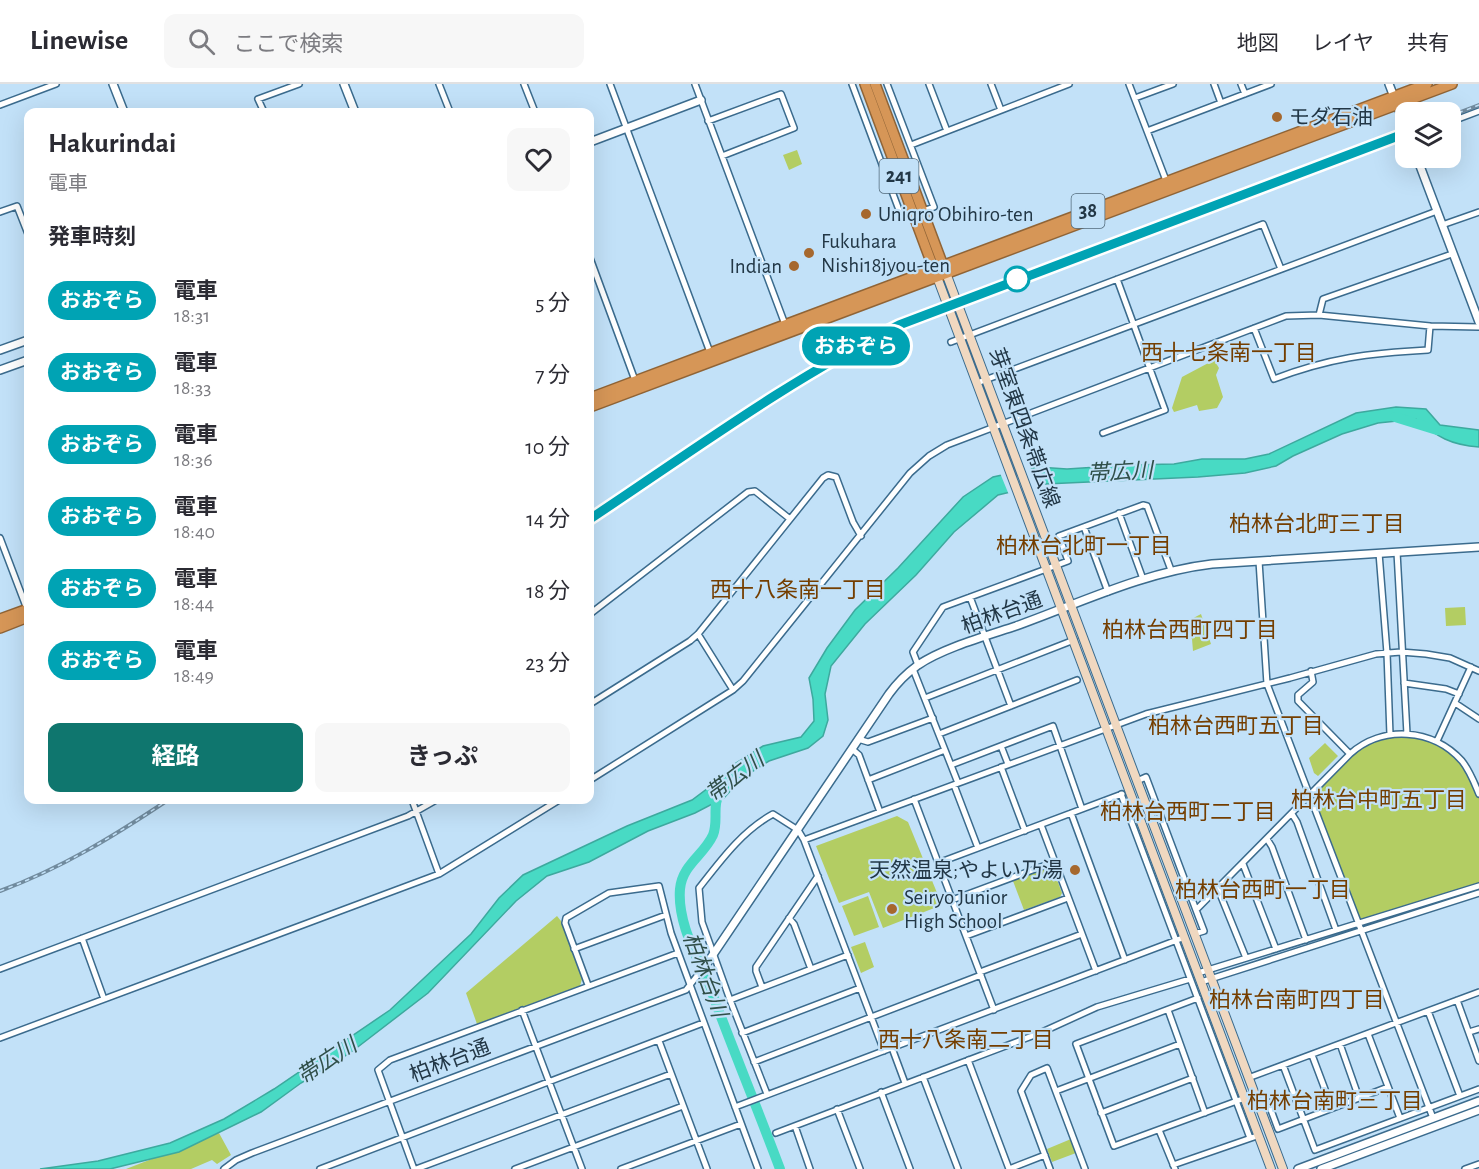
<!DOCTYPE html>
<html lang="ja">
<head>
<meta charset="utf-8">
<style>
  :root { --surface:#fff; --page:#f7f7f7; --text:#2b2b33; --muted:#7c7c81; --line:#e1e1e2; --accent:#0f766e }
  body { margin:0; font-family:"Alegreya Sans","Noto Sans JP",sans-serif; background:var(--page); color:var(--text); height:100vh; display:flex; flex-direction:column; font-size:22px; white-space:nowrap }
  * { box-sizing:border-box; margin:0 }
  p { font-size:20px; color:var(--muted) }
  .icon { flex:none; width:33px; height:33px; fill:none; stroke:currentColor; stroke-width:2; stroke-linecap:round; stroke-linejoin:round }
  .map { position:relative; flex:1; overflow:hidden }
  .details { position:absolute; left:24px; top:24px; width:570px; height:696px; display:flex; flex-direction:column; background:var(--surface); border-radius:12px; box-shadow:0 6px 24px #0002 }
  .details>* { flex:none }
  .badge { padding:0 12px; border-radius:20px; font-size:21px; line-height:39px }
  .tools { position:absolute; left:1395px; top:18px; display:grid; gap:12px }
  .tools a { display:grid; place-items:center; width:66px; height:66px; border-radius:12px; background:var(--surface); box-shadow:0 6px 24px #0002; font-size:30px }
  .map>.badge { position:absolute; translate:-50% -50%; box-shadow:0 0 0 3px #fff }
  h2 { padding:0 24px; font-size:22px; line-height:54px }
  .round { display:grid; place-items:center; flex:none; width:63px; height:63px; border-radius:12px; background:var(--page) }
  .headline { display:flex; align-items:center; justify-content:space-between; height:102px; padding:0 24px }
  h1 { font-size:28px; font-weight:700; line-height:45px }
  .cta { display:flex; gap:12px; margin-top:auto; padding:12px 24px }
  .cta a { flex:1; height:69px; border-radius:12px; background:var(--accent); color:#fff; font-size:24px; font-weight:700; line-height:69px; text-align:center }
  .cta a+a { background:var(--page); color:var(--text) }
  ul { padding:0; list-style:none }
  li { display:flex; align-items:center; gap:18px; height:72px; padding:0 24px }
  li div { flex:1 }
  li b { display:block; font-size:22px }
  li em { font-style:normal }
  li .badge { min-width:66px; font-weight:700; text-align:center }
  header { display:flex; align-items:center; gap:36px; box-sizing:border-box; height:84px; padding:0 30px; background:var(--surface); border-bottom:2px solid var(--line) }
  header strong { font-size:28px }
  nav { display:flex; gap:33px; margin-inline-start:auto; font-size:21px }
  .search { width:420px; height:54px; background:var(--page); display:flex; align-items:center; gap:15px; box-sizing:border-box; padding:0 21px; border-radius:12px; color:var(--muted); font-size:22px }
  .map>svg:first-child { display:block }
</style>
</head>
<body>
<header>
<strong>Linewise</strong>
<div class="search"><svg class="icon" aria-label="search" viewBox="0 0 24 24"><circle cx="10" cy="10" r="6"/><path d="M15 15l6 6"/></svg>ここで検索</div>
<nav><a>地図</a><a>レイヤ</a><a>共有</a></nav>
</header>
<div class="map">
<svg width="1479" height="1085" viewBox="0 0 1479 1085">
  <rect width="100%" height="100%" fill="#c2e1f8"/>
  <path fill="#b3cd63" d="M797,66L802,80L789,86L783,71Z
    M1214,276L1219,284L1216,291L1223,313L1217,324L1199,327L1197,321L1174,328L1172,324L1182,293Z
    M1465,523L1466,541L1446,542L1445,524Z
    M1201,530L1211,560L1193,567L1192,555L1188,551C1187,539 1190,535 1201,530Z
    M1407,650L1437,657L1462,678L1479,710V802L1359,839L1310,712L1350,671L1371,657Z
    M1325,659L1338,672L1318,692L1314,689L1309,674Z
    M897,732L908,738L942,821L883,844L869,808L839,819L816,762Z
    M1050,783L1053,785L1062,809L1060,813L1024,826L1013,797Z
    M868,812L879,843L854,852L842,822Z
    M557,832L561,837L582,895L580,902L477,940L466,909Z
    M865,858L874,883L861,889L851,863Z
    M219,1049L231,1071L217,1080L212,1076L191,1085H126Z
    M1071,1055L1076,1069L1052,1078L1047,1065Z"/>
  <path fill="#48dac4" stroke="#3da99e" stroke-width="1.5" d="M1396,323L1426,325L1440,341L1479,346V363C1451,361 1437,353 1416,335L1378,339L1342,350L1293,372L1276,382L1245,389L1198,393L1045,400L998,411L954,448L916,491L865,540L831,582L825,610L828,636L823,652L808,664L769,677L742,694L724,714L695,729L648,747L589,778L547,792L516,817L428,909L350,969L301,999L261,1028L179,1068L110,1085H40L98,1077L170,1059L224,1035L274,1005L390,926L471,850L499,814L523,791L627,742L692,716L716,698L736,679L763,662L801,653L814,637L813,615L809,594L827,564L855,526L898,484L963,413L993,393L1038,383L1067,385L1128,381L1174,380L1202,375H1245L1269,370L1356,329Z"/>
  <path fill="#c2e1f8" d="M1030,382L1038,405L1009,411L1000,389Z"/>
  <g fill="none" stroke-linecap="round" stroke-linejoin="round">
    <path stroke="#48dac4" stroke-width="10" d="M1395,333L1437,346
      M721,707C711,721 719,736 713,751C704,771 682,781 680,805C677,841 700,877 712,909C734,968 758,1026 780,1085"/>
    <g stroke="#3b6b8d" stroke-width="8">
      <path id="minor" d="M439,0L450,28
        M524,0L535,28
        M610,0L711,271
        M695,0L786,243
        M852,0L902,134L914,130
        M887,0L934,123L923,127
        M929,0L947,47
        M991,0L1001,26
        M1129,0L1167,99
        M1214,0L1221,19
        M1241,0L1245,10
        M1135,14L1173,0
        M0,21L56,0
        M264,28L258,15L299,0
        M708,37L781,10L794,44L722,72
        M1450,38L1479,27
        M1147,47L1271,0
        M911,61L1069,0
        M0,128L17,122L28,150
        M1442,141L1479,128
        M590,174L636,299
        M1319,231L1430,242
        M1254,244L1274,295C1329,274 1369,269 1428,266L1430,242L1479,243
        M951,258L1263,140L1281,185
        M977,299L1437,127
        M1103,349L1165,326L1117,195
        M1119,429L1143,495
        M1084,443L1108,508
        M0,454L27,525
        M1397,468L1407,650
        M1379,469L1387,569L1390,651
        M1259,477L1267,600L1433,1034
        M970,513L1011,622
        M590,530L748,408L755,407L790,435
        M698,550L733,606
        M918,581L913,568L943,523L1068,477L1059,452L1143,421L1147,422L1171,486
        M913,585L958,699
        M1311,587L1313,598L1298,611V617L1350,670
        M1404,599L1446,605L1459,610
        M925,614L1074,556
        M1455,619L1479,635
        M590,620L690,557L698,550L823,394L828,391L836,393L853,438L861,452
        M939,650L1077,596
        M858,655L868,658L933,634
        M1437,657L1471,583
        M1001,662L1008,680
        M852,665L859,671L880,728
        M951,681L1053,642L1082,725
        M1001,683L1025,747
        M590,696L733,606L743,597L910,389L929,372L947,361L1286,232L1319,231L1323,215L1452,170
        M868,696L945,666
        M1137,697L1146,693L1196,826
        M954,701L978,764
        M1121,710L1250,1054
        M914,715L994,926
        M412,716L439,790
        M1071,729L1125,876
        M1292,730L1297,738L1336,846
        M1041,741L1096,887
        M1267,755L1272,763L1306,856
        M804,756L1146,630L1290,594L1376,570L1401,568L1426,570L1450,574L1479,587
        M938,779L1122,710
        M1243,780L1276,865
        M1218,805L1246,874
        M952,816L1054,778
        M789,834L794,840L811,885
        M1194,850L1204,847L1196,826L1350,670C1382,641 1433,644 1462,677C1470,687 1474,698 1479,710
        M966,852L1068,814
        M82,854L104,915
        M574,865L666,831
        M0,885L408,732L436,716
        M980,888L1082,850
        M1198,889L1479,802
        M1201,898L1479,809
        M588,901L565,839L566,834L609,809L659,802L671,849L758,1085
        M762,903L756,887V883L818,792
        M1198,914L1076,960L1114,1062L1245,1014
        M730,916L848,871
        M1457,916L1479,977
        M522,926L582,1085
        M1168,926L1205,1029
        M1428,927L1460,1012
        M1469,948L1479,945
        M742,949L860,904
        M1368,950L1400,1034
        M0,954L439,790L559,716
        M659,957L707,1085
        M1340,960L1359,1014
        M892,964L905,999
        M1312,971L1332,1024
        M968,976L1009,1085
        M754,978L981,891
        M1283,981L1315,1066L1479,1005
        M923,993L958,1085
        M1248,994L1479,908
        M1056,1007L1180,960
        M881,1008L910,1085
        M767,1010L730,916L702,838L699,804C721,776 742,747 773,730L798,746L804,756L884,967
        M735,1023L1185,853
        M837,1025L860,1085
        M1249,1025L1268,1018L1278,1045L1388,1003
        M1101,1029L1193,994
        M795,1042L810,1085
        M1159,1046L1175,1085
        M776,1049L1040,949L1097,923L1190,895
        M1173,1081L1254,1053
        M224,1085L236,1076L252,1069L686,906L708,878
        M320,1085L703,939
        M414,1085L378,986L390,976L678,869
        M416,1085L671,990
        M515,1085L683,1022
        M621,1085L741,1040
        M1009,1085L1045,1071
        M1050,1085L1021,1007L1031,991L1047,984L1085,1085
        M1465,1085L1479,1080"/>
    </g>
    <g stroke="#3b6b8d" stroke-width="10">
      <path id="tertiary" d="M113,0L124,28
        M344,0L355,28
        M1389,0L1406,44
        M590,58L701,16
        M1417,74L1479,238
        M0,266L28,256
        M0,286L28,276
        M708,878L889,610C897,599 907,589 918,581C943,564 986,552 1016,542C1080,519 1144,488 1212,480L1479,463
        M1298,1085L1479,1017
        M1321,1085L1479,1026"/>
    </g>
    <g stroke="#3b6b8d" stroke-width="10">
      <path id="secondary" d="M946,189L1283,1085
        M937,193L1271,1085"/>
    </g>
    <g stroke="#906436" stroke-width="12">
      <path id="trunk" d="M865,0L936,191
        M875,0L945,187
        M590,314L1427,0
        M590,323L1452,0
        M0,535L28,525
        M0,544L28,533"/>
    </g>
    <use href="#minor" stroke="#fff" stroke-width="5"/>
    <use href="#tertiary" stroke="#fff" stroke-width="7"/>
    <use href="#secondary" stroke="#f0d8c0" stroke-width="8"/>
    <use href="#trunk" stroke="#d69657" stroke-width="9"/>
    <g stroke="#718b9e" stroke-width="4">
      <path id="rail" d="M1450,32L1479,21
        M590,435C690,368 790,295 899,241L1406,49
        M0,807C62,784 114,752 168,716"/>
    </g>
    <use href="#rail" stroke="#c2e1f8" stroke-width="1.5" stroke-dasharray="4.5" stroke-linecap="butt"/>
  </g>
  <g fill="none" stroke-linecap="round" stroke-linejoin="round">
    <g stroke="#fff" stroke-width="14">
      <path id="line" d="M590,435C691,368 790,295 899,241L1406,49"/>
    </g>
    <use href="#line" stroke="#00a3b4" stroke-width="9"/>
  </g>
  <g fill="#a6682e" stroke="#c2e1f8" stroke-width="2">
    <circle cx="1277" cy="33" r="6"/>
    <circle cx="866" cy="130" r="6"/>
    <circle cx="809" cy="169" r="6"/>
    <circle cx="794" cy="182" r="6"/>
    <circle cx="1075" cy="786" r="6"/>
    <circle cx="892" cy="825" r="6"/>
  </g>
  <circle fill="#fff" stroke="#00a3b4" stroke-width="3" cx="1017" cy="195" r="12"/>
  <g text-anchor="middle" dominant-baseline="central" stroke-width="4.5" stroke-linejoin="round" paint-order="stroke">
    <g fill="#c2e1f8" stroke="#526a7b" stroke-width="1.5">
      <rect x="879.5" y="75" width="39" height="34" rx="4.5"/>
      <rect x="1071.5" y="110" width="33" height="34" rx="4.5"/>
    </g>
    <g font-size="20" font-weight="bold" fill="#223746">
      <text x="899" y="92">241</text>
      <text x="1088" y="127">38</text>
    </g>
    <g font-size="21" fill="#223746" stroke="#c2e1f8" text-anchor="start">
      <text x="1289" y="33">モダ石油</text>
      <text x="878" y="130">Uniqro Obihiro-ten</text>
      <text x="821" y="157">Fukuhara<tspan x="821" dy="24">Nishi18jyou-ten</tspan></text>
      <text x="782" y="182" text-anchor="end">Indian</text>
      <text x="1063" y="786" text-anchor="end">天然温泉;やよい乃湯</text>
      <text x="904" y="813">Seiryo Junior<tspan x="904" dy="24">High School</tspan></text>
    </g>
    <g font-size="21" fill="#223746" stroke="#c2e1f8">
      <text transform="translate(1024 344) rotate(70)">芽室東四条帯広線</text>
      <text transform="translate(1002 529) rotate(-20)">柏林台通</text>
      <text transform="translate(450 977) rotate(-21)">柏林台通</text>
    </g>
    <g font-size="22" fill="#743e00" stroke="#c2e1f8">
      <text x="1229" y="269">西十七条南一丁目</text>
      <text x="1317" y="440">柏林台北町三丁目</text>
      <text x="1084" y="462">柏林台北町一丁目</text>
      <text x="798" y="506">西十八条南一丁目</text>
      <text x="1190" y="546">柏林台西町四丁目</text>
      <text x="1236" y="642">柏林台西町五丁目</text>
      <text x="1379" y="716">柏林台中町五丁目</text>
      <text x="1188" y="728">柏林台西町二丁目</text>
      <text x="1263" y="806">柏林台西町一丁目</text>
      <text x="1297" y="916">柏林台南町四丁目</text>
      <text x="966" y="956">西十八条南二丁目</text>
      <text x="1335" y="1017">柏林台南町三丁目</text>
    </g>
    <g font-size="22" font-style="italic" fill="#304f49" stroke="#c2e1f8">
      <text transform="translate(1120 388) rotate(-3)">帯広川</text>
      <text transform="translate(735 693) rotate(-37)">帯広川</text>
      <text transform="translate(705 891) rotate(70)">柏林台川</text>
      <text transform="translate(327 977) rotate(-33)">帯広川</text>
    </g>
  </g>
</svg>
<div class="tools">
<a><svg class="icon" aria-label="layers" viewBox="0 0 24 24"><path d="M12 4l9 5-9 5-9-5zM3 14l9 5 9-5"/></svg></a>
</div>
<b class="badge" style="left:856px;top:262px;background:#00a3b4;color:#fff">おおぞら</b>
<section class="details">
<div class="headline"><div><h1>Hakurindai</h1><p>電車</p></div><a class="round"><svg class="icon" aria-label="heart" viewBox="0 0 24 24"><path d="M12 20l-8-8c-3-5 5-10 8-4 3-6 11-1 8 4z"/></svg></a></div>
<h2>発車時刻</h2>
<ul>
<li><span class="badge" style="background:#00a3b4;color:#fff">おおぞら</span><div><b>電車</b><p>18:31</p></div><em>5 分</em></li>
<li><span class="badge" style="background:#00a3b4;color:#fff">おおぞら</span><div><b>電車</b><p>18:33</p></div><em>7 分</em></li>
<li><span class="badge" style="background:#00a3b4;color:#fff">おおぞら</span><div><b>電車</b><p>18:36</p></div><em>10 分</em></li>
<li><span class="badge" style="background:#00a3b4;color:#fff">おおぞら</span><div><b>電車</b><p>18:40</p></div><em>14 分</em></li>
<li><span class="badge" style="background:#00a3b4;color:#fff">おおぞら</span><div><b>電車</b><p>18:44</p></div><em>18 分</em></li>
<li><span class="badge" style="background:#00a3b4;color:#fff">おおぞら</span><div><b>電車</b><p>18:49</p></div><em>23 分</em></li>
</ul>
<div class="cta"><a>経路</a><a>きっぷ</a></div>
</section>
</div>
</body>
</html>
